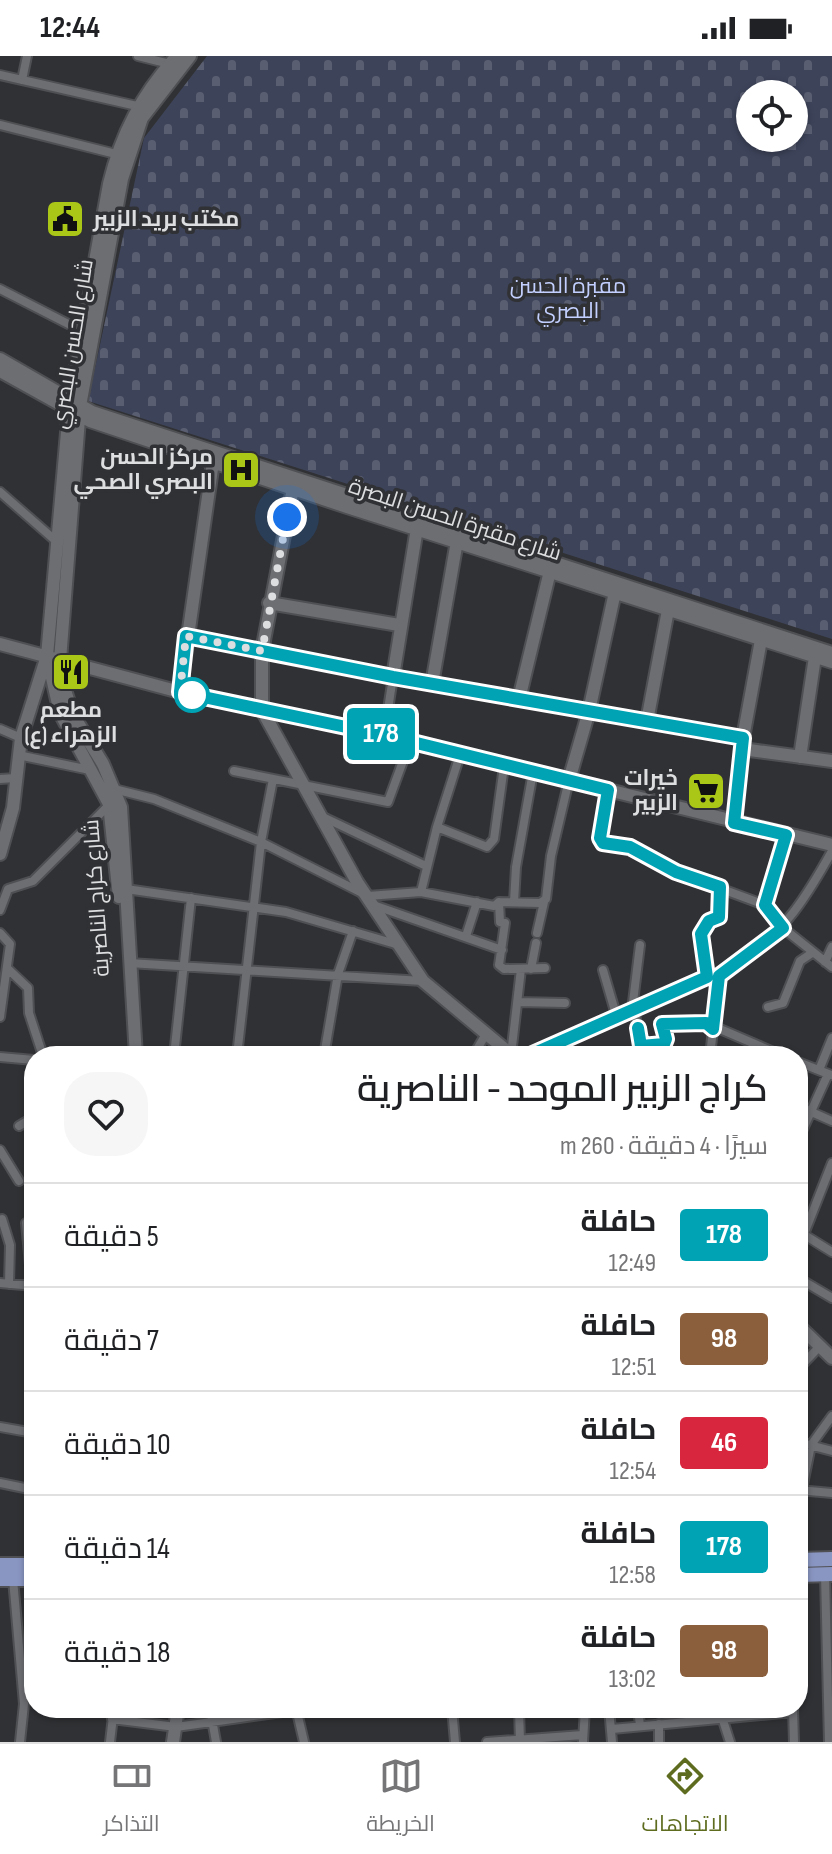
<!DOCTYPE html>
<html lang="ar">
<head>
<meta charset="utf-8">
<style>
  :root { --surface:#fff; --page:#f6f6f6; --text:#202124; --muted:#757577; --line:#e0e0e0; --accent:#5e6c1f }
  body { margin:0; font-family:"Sofia Sans Condensed",Cairo,sans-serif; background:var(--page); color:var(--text); direction:rtl; height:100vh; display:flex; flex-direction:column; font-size:30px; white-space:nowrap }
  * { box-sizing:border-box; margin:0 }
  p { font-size:26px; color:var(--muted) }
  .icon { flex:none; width:44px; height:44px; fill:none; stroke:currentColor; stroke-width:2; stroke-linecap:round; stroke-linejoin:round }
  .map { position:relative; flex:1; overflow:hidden; direction:ltr }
  .side { position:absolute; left:24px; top:990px; width:784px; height:672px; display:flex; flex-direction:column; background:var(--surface); border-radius:32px; box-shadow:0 2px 6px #0004; direction:rtl }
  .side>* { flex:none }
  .badge { padding:0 16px; border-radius:6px; font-size:28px; line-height:52px }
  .tools { position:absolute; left:736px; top:24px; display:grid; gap:16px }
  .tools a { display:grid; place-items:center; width:72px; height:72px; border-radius:50%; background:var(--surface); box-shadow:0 2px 6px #0004; font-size:40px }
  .you { position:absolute; width:40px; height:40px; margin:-20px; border:6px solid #fff; border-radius:50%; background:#1a73e8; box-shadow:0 0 0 12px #1a73e833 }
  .map>.badge { position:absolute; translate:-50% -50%; box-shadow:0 0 0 4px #fff }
  .round { display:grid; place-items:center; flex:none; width:84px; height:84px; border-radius:32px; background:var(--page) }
  .head { display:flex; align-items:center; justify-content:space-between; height:136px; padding:0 40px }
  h1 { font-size:38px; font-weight:600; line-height:60px }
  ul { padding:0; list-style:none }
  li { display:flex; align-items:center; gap:24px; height:104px; padding:0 40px; border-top:2px solid var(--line) }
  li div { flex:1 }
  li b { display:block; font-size:30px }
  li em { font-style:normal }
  li .badge { min-width:88px; font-weight:700; text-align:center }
  .status { display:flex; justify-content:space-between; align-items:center; height:56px; padding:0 40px; background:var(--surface); direction:ltr }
  .status svg { height:22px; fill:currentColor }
  .tabs { display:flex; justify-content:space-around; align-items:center; height:112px; border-top:2px solid var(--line); background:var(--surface); font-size:22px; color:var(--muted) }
  .tabs a { display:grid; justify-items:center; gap:4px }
  .tabs .active { color:var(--accent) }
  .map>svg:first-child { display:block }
</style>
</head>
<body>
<div class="status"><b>12:44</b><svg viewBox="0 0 49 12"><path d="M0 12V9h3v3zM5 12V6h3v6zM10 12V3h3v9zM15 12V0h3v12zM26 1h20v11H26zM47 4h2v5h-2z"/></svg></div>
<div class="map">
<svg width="832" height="1686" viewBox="0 0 832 1686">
  <defs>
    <pattern id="cemetery-stones" width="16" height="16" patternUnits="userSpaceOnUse" patternTransform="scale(2)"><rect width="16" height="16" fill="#3d4359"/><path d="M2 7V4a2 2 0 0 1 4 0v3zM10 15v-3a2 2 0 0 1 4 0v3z" fill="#595e71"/></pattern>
  </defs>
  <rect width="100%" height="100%" fill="#303134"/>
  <path fill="url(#cemetery-stones)" fill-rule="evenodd" d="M207,0H832V583L88,345L144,82ZM750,38H794V82H750Z"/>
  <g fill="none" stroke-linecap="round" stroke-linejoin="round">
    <g stroke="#4f5053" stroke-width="12">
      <path id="street" d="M138,0L170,8
        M0,19L137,50
        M22,24L27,0
        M0,69L116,98
        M0,233L82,275
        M0,436L56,485
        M0,673L21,682
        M384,679L393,621
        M18,699L90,714
        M460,699L437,771L487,791L494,783L504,710
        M234,715L388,746L410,686
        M0,723L16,722
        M114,733L154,743L261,786L368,840L421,836L494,850L499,846L540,847L546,843L551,800L569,724
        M608,734L600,782L603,787L630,791L676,816L765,849L783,872L832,911
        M325,762L426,810
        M126,833L286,856L399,889
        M421,836L437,771
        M499,846L500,866L505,867L499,909L504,913L545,912
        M514,846L516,811L533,716
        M765,849L786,779
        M376,850L502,894
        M0,854L8,833L33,825L108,750
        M0,877L10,888L0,961
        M537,877L544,846
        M466,880L477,846
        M640,889L633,946L642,1000
        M825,906L832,891
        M129,907L423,925
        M8,913L28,932L29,957L43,1000
        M531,913L536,887
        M603,914L617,962
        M707,921L701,878L709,865L719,861L720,831
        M518,946L565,947
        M768,951L783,947L800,905L812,897
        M641,990L664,988L666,983L662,968L706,967L783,1000
        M511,999L521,913
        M174,1000L191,842
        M237,1000L261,786L273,723
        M324,1000L338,918L353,875
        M473,1000L486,978
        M528,1000L707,921C721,920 729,913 741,905C785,876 807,840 832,795
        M710,1000L719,920
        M0,1001L34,1004
        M798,1006L831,1019
        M819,1014L832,982
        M798,1050L832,1065
        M19,1070L34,1061
        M798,1084L828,1018
        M0,1094L19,1125
        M2,1163L10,1189L9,1228
        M26,1167L32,1230
        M798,1175L832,1196
        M804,1178L832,1107
        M798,1222L832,1242
        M0,1227L34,1230
        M798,1313L820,1290
        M0,1371L34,1377
        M798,1386L832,1395
        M0,1427L34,1434
        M798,1434L832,1437
        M798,1453L811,1389L832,1360
        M825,1518L829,1686
        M13,1523L24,1648L20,1686
        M210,1652L216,1686
        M296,1652L304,1686
        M452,1652L455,1686
        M519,1652L520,1686
        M609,1652L612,1686
        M638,1652L640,1670
        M719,1652L730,1686
        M793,1653L794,1686
        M112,1663L176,1671L311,1652
        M659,1668V1686
        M612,1673L793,1656
        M110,1686L114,1652
        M487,1686L583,1679
        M583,1686L585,1652"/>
    </g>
    <g stroke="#4f5053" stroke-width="16">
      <path id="secondary" d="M0,303L92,356L832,597
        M0,315L90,365L347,451L832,606
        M293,432L262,595V654L357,826L423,925L513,1000
        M269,547L399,569
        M186,580L393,621L743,682
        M0,588L180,636L384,679L832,789
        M393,621L417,472
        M432,628L457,485
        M180,636L213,406
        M519,643L550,515
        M647,665L668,554
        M742,693L832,705
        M800,701L815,601
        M569,724L589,655L615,536
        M734,767L743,682L761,584
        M0,798L13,752L21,682L46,603
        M119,841L109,748L60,657L47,600L70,343L109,128C121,78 142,38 177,0
        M136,1000L121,751L103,708L73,659L64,631L60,604L80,350L122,123L142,62L190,0
        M798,1269L832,1302
        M173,1686L178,1652"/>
    </g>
    <g stroke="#4f5053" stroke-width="18">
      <path id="primary" d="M798,1504L832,1503
        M0,1509H34
        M798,1519L832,1518
        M0,1523H34"/>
    </g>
    <use href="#street" stroke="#6d6e72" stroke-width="8"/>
    <use href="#secondary" stroke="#6d6e72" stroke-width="12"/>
    <use href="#primary" stroke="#8a96c2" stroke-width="14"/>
  </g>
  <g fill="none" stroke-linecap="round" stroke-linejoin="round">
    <g stroke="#fff" stroke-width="18">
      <path id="line" d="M528,1000L707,921L701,878L709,865L719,861L720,831L676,816L630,791L603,787L600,782L608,734L384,679L180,636L186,580L393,621L743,682L734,767L786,779L765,849L783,872L719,920L713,973L706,967L662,968L666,983L664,988L641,990L638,972"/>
    </g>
    <use href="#line" stroke="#00a3b4" stroke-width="12"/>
    <path stroke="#dddee0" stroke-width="8" stroke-dasharray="0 14.4" d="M192,639L180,636L186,580L262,595L287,461"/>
  </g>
  <defs>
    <g id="civic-square" transform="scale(2)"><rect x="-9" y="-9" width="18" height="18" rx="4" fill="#aac718" stroke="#303134"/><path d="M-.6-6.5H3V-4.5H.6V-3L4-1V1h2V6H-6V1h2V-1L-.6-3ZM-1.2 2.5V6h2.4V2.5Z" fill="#111"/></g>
    <g id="hospital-square" transform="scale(2)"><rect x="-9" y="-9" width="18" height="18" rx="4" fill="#aac718" stroke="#303134"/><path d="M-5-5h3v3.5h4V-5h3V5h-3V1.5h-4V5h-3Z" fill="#111"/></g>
    <g id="restaurant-square" transform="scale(2)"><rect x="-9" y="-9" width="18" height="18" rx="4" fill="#aac718" stroke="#303134"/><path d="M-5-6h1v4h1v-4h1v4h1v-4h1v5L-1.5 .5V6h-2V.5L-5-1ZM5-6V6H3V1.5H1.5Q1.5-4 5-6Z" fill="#111"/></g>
    <g id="supermarket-square" transform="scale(2)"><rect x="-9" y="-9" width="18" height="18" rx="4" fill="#aac718" stroke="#303134"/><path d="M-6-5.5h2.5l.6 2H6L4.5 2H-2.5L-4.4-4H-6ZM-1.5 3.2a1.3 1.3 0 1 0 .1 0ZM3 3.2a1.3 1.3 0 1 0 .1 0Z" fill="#111"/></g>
  </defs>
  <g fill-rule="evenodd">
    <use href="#civic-square" x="65" y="163"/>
    <use href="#hospital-square" x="241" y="414"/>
    <use href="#restaurant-square" x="71" y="616"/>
    <use href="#supermarket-square" x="706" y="735"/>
  </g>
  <circle fill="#fff" stroke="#00a3b4" stroke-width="4" cx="192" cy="639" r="16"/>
  <g text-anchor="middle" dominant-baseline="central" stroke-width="7" stroke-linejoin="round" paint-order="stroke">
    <g font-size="22" font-weight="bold" fill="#dddee0" stroke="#303134" text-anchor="end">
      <text x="93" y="163" text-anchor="start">مكتب بريد الزبير</text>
      <text x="213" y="401">مركز الحسن<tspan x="213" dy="25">البصري الصحي</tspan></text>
      <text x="71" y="654" text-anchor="middle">مطعم<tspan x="71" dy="25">الزهراء (ع)</tspan></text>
      <text x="678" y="722">خيرات<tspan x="678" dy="25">الزبير</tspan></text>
    </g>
    <g font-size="22" fill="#c3d0ff" stroke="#303134">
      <text x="568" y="230">مقبرة الحسن<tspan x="568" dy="25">البصري</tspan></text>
    </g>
    <g font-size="22" fill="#dddee0" stroke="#303134">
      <text transform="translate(73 288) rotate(-81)">شارع الحسن البصري</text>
      <text transform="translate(455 464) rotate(18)">شارع مقبرة الحسن البصرة</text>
      <text transform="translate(97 842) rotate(-94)">شارع كراج الناصرية</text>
    </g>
  </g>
</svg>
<div class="tools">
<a><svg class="icon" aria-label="locate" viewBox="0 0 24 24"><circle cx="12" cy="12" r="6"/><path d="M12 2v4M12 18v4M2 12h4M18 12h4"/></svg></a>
</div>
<div class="you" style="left:287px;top:461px"></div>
<b class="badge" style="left:381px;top:678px;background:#00a3b4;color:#fff">178</b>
<section class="side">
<div class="head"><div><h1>كراج الزبير الموحد - الناصرية</h1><p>سيرًا · 4 دقيقة · 260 m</p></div><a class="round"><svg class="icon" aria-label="heart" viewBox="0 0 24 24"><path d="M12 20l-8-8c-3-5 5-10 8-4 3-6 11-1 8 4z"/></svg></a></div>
<ul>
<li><span class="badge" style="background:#00a3b4;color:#fff">178</span><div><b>حافلة</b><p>12:49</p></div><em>5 دقيقة</em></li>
<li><span class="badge" style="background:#8b5e3c;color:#fff">98</span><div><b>حافلة</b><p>12:51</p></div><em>7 دقيقة</em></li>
<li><span class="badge" style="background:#d7263d;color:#fff">46</span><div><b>حافلة</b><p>12:54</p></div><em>10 دقيقة</em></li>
<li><span class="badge" style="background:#00a3b4;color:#fff">178</span><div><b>حافلة</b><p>12:58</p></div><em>14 دقيقة</em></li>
<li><span class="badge" style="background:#8b5e3c;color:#fff">98</span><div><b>حافلة</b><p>13:02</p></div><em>18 دقيقة</em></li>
</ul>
</section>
</div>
<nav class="tabs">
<a class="active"><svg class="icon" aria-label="directions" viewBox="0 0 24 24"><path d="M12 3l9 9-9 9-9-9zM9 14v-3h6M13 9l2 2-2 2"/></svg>الاتجاهات</a>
<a><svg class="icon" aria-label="map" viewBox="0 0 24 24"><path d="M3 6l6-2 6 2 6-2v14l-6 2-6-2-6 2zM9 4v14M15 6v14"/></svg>الخريطة</a>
<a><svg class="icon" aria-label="tickets" viewBox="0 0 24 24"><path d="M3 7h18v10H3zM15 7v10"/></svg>التذاكر</a>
</nav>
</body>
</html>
